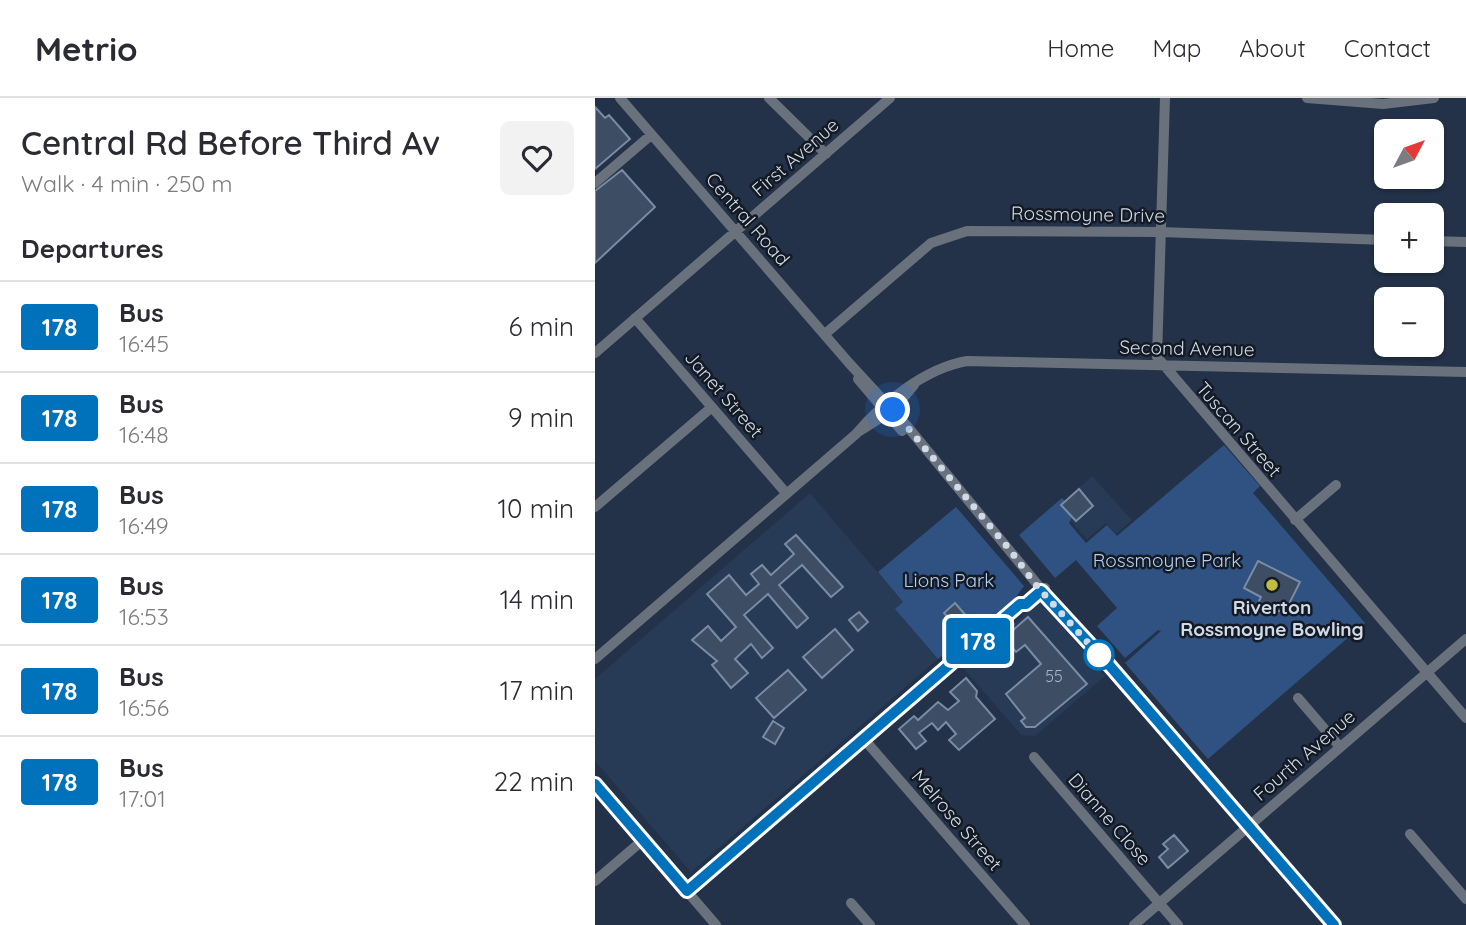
<!DOCTYPE html>
<html lang="en">
<head>
<meta charset="utf-8">
<style>
  :root { --surface:#fff; --page:#f2f2f3; --text:#2b2b33; --muted:#7c7c81; --line:#e1e1e2 }
  body { margin:0; font-family:Quicksand,sans-serif; background:var(--page); color:var(--text); height:100vh; display:flex; flex-direction:column; font-size:26px; white-space:nowrap }
  * { box-sizing:border-box; margin:0 }
  p { font-size:23px; color:var(--muted) }
  .icon { flex:none; width:38px; height:38px; fill:none; stroke:currentColor; stroke-width:2; stroke-linecap:round; stroke-linejoin:round }
  .map { position:relative; flex:1; overflow:hidden }
  .panel { display:flex; flex-direction:column; background:var(--surface); width:595px }
  .panel>* { flex:none }
  .badge { padding:0 14px; border-radius:5px; font-size:24px; line-height:46px }
  .needle { width:46px; rotate:49deg }
  .controls { position:absolute; left:779px; top:21px; display:grid; gap:14px }
  .controls a { display:grid; place-items:center; width:70px; height:70px; border-radius:10px; background:var(--surface); box-shadow:0 2px 5px #0004; font-size:35px }
  .you { position:absolute; width:35px; height:35px; margin:-18px; border:5px solid #fff; border-radius:50%; background:#1a73e8; box-shadow:0 0 0 10px #1a73e833 }
  .map>.badge { position:absolute; translate:-50% -50%; box-shadow:0 0 0 4px #fff }
  h2 { padding:0 21px; font-size:26px; line-height:63px }
  .round { display:grid; place-items:center; flex:none; width:74px; height:74px; border-radius:10px; background:var(--page) }
  .overview { display:flex; align-items:center; justify-content:space-between; height:119px; padding:0 21px }
  h1 { font-size:33px; font-weight:600; line-height:52px }
  ul { padding:0; list-style:none }
  li { display:flex; align-items:center; gap:21px; height:91px; padding:0 21px; border-top:2px solid var(--line) }
  li div { flex:1 }
  li b { display:block; font-size:26px }
  li em { font-style:normal }
  li .badge { min-width:77px; font-weight:700; text-align:center }
  header { display:flex; align-items:center; gap:42px; box-sizing:border-box; height:98px; padding:0 35px; background:var(--surface); border-bottom:2px solid var(--line) }
  header strong { font-size:33px }
  nav { display:flex; gap:38px; margin-inline-start:auto; font-size:24px }
  main { display:flex; flex:1; min-height:0 }
  .map>svg:first-child { display:block }
</style>
</head>
<body>
<header>
<strong>Metrio</strong>
<nav><a>Home</a><a>Map</a><a>About</a><a>Contact</a></nav>
</header>
<main>
<section class="panel">
<div class="overview"><div><h1>Central Rd Before Third Av</h1><p>Walk · 4 min · 250 m</p></div><a class="round"><svg class="icon" aria-label="heart" viewBox="0 0 24 24"><path d="M12 20l-8-8c-3-5 5-10 8-4 3-6 11-1 8 4z"/></svg></a></div>
<h2>Departures</h2>
<ul>
<li><span class="badge" style="background:#0072bc;color:#fff">178</span><div><b>Bus</b><p>16:45</p></div><em>6 min</em></li>
<li><span class="badge" style="background:#0072bc;color:#fff">178</span><div><b>Bus</b><p>16:48</p></div><em>9 min</em></li>
<li><span class="badge" style="background:#0072bc;color:#fff">178</span><div><b>Bus</b><p>16:49</p></div><em>10 min</em></li>
<li><span class="badge" style="background:#0072bc;color:#fff">178</span><div><b>Bus</b><p>16:53</p></div><em>14 min</em></li>
<li><span class="badge" style="background:#0072bc;color:#fff">178</span><div><b>Bus</b><p>16:56</p></div><em>17 min</em></li>
<li><span class="badge" style="background:#0072bc;color:#fff">178</span><div><b>Bus</b><p>17:01</p></div><em>22 min</em></li>
</ul>
</section>
<div class="map">
<svg width="871" height="827" viewBox="0 0 871 827">
  <rect width="100%" height="100%" fill="#233248"/>
  <path fill="#273a56" d="M497,378L537,422L521,436L511,425L492,441L463,409Z
    M215,395L308,504L301,512L343,561L96,774L0,663V581Z
    M445,503L510,578L440,638L426,637L368,570Z"/>
  <path fill="#305283" d="M629,347L665,388L658,395L770,525L613,661L530,565L566,533L563,532L530,560L502,528L522,510L481,462L460,480L424,437L467,400L470,403L466,407L477,419L474,425L491,445L512,427L522,438Z
    M361,409L429,488L417,504L343,561L300,511L308,504L283,474Z"/>
  <path fill="#3c4d64" stroke="#798ba5" stroke-width="2" d="M0,9L10,20L14,17L35,41L0,71Z
    M27,72L60,109L0,165V93Z
    M484,391L498,408L481,423L466,407Z
    M201,437L248,489L236,499L207,467L184,487L213,520L202,530L173,496L149,517L178,550L167,560L156,546L140,561L153,575L136,590L117,567L122,563L97,542L113,528L126,543L141,529L112,496L134,477L151,497L164,486L156,476L167,467L176,477L199,456L190,446Z
    M663,463L705,484L692,510L682,514L668,507L664,503L666,499L649,490Z
    M360,505L373,520L362,529L349,515Z
    M264,514L273,524L263,533L254,522Z
    M433,519L492,586L440,629H431L426,623L430,620L411,596L446,566L430,547L421,554L409,540Z
    M240,531L258,552L227,580L208,559Z
    M193,572L211,592L179,620L161,600Z
    M371,580L382,593L381,599L400,621L364,652L354,642L361,636L351,624L343,632L337,625L324,635L331,643L321,651L304,631L319,618L323,622L343,604L353,612L364,603L355,594Z
    M178,623L189,630L180,646L168,639Z
    M579,737L593,753L573,770L564,759L573,751L568,746Z"/>
  <g fill="none" stroke-linecap="round" stroke-linejoin="round">
    <path stroke="#69717c" stroke-width="10" d="M25,0L254,265L312,328L484,537L515,568
      M174,0L231,56
      M570,0L562,259L871,620
      M712,0L788,6L839,0
      M0,85L56,37
      M836,143L871,144
      M40,220L191,395
      M230,236L336,145L372,133L565,134L791,142
      M0,255L295,0
      M263,281L307,333
      M263,334L298,312L319,287
      M0,409L117,309
      M700,422L741,387
      M0,561L261,336C288,304 331,270 372,263L871,274
      M512,564L739,827
      M703,600L745,649
      M268,640L430,827
      M439,659L583,827
      M0,686L121,827
      M815,736L871,801
      M0,783L48,742
      M92,793L425,506H431L450,490
      M256,805L275,827
      M539,827L871,541"/>
  </g>
  <g fill="none" stroke-linecap="round" stroke-linejoin="round">
    <g stroke="#fff" stroke-width="16">
      <path id="line" d="M0,686L92,793L425,506H431L446,493L515,568L739,827"/>
    </g>
    <use href="#line" stroke="#0072bc" stroke-width="10"/>
    <path stroke="#d0dae8" stroke-width="7" stroke-dasharray="0 12.6" d="M298,312L415,452L441,487L504,557"/>
  </g>
  <circle fill="#c2bd3f" stroke="#131a23" stroke-width="2.5" cx="677" cy="487" r="7"/>
  <circle fill="#fff" stroke="#0072bc" stroke-width="3.5" cx="504" cy="557" r="14"/>
  <g text-anchor="middle" dominant-baseline="central" stroke-width="5" stroke-linejoin="round" paint-order="stroke">
    <g font-size="16" fill="#abb7c7">
      <text x="459" y="578">55</text>
    </g>
    <g font-size="19" fill="#d0dae8" stroke="#131a23">
      <text transform="translate(200 59) rotate(-41)">First Avenue</text>
      <text transform="translate(493 116) rotate(1)">Rossmoyne Drive</text>
      <text transform="translate(153 121) rotate(49)">Central Road</text>
      <text transform="translate(592 250) rotate(1)">Second Avenue</text>
      <text transform="translate(129 296) rotate(49)">Janet Street</text>
      <text transform="translate(644 331) rotate(49)">Tuscan Street</text>
      <text transform="translate(709 657) rotate(-41)">Fourth Avenue</text>
      <text transform="translate(515 721) rotate(49)">Dianne Close</text>
      <text transform="translate(362 722) rotate(49)">Melrose Street</text>
    </g>
    <g font-size="19" fill="#b5cff3" stroke="#131a23">
      <text x="572" y="462">Rossmoyne Park</text>
      <text x="354" y="482">Lions Park</text>
    </g>
    <g font-size="19" font-weight="bold" fill="#d0dae8" stroke="#131a23">
      <text x="677" y="509">Riverton<tspan x="677" dy="22">Rossmoyne Bowling</tspan></text>
    </g>
  </g>
</svg>
<div class="controls">
<a><svg class="needle" viewBox="-14 -14 28 28"><path d="M0-13l5 13h-10z" fill="#e53935"/><path d="M0 13l5-13h-10z" fill="#7c7c81"/></svg></a>
<a>+</a>
<a>−</a>
</div>
<div class="you" style="left:298px;top:312px"></div>
<b class="badge" style="left:383px;top:543px;background:#0072bc;color:#fff">178</b>
</div>
</main>
</body>
</html>
